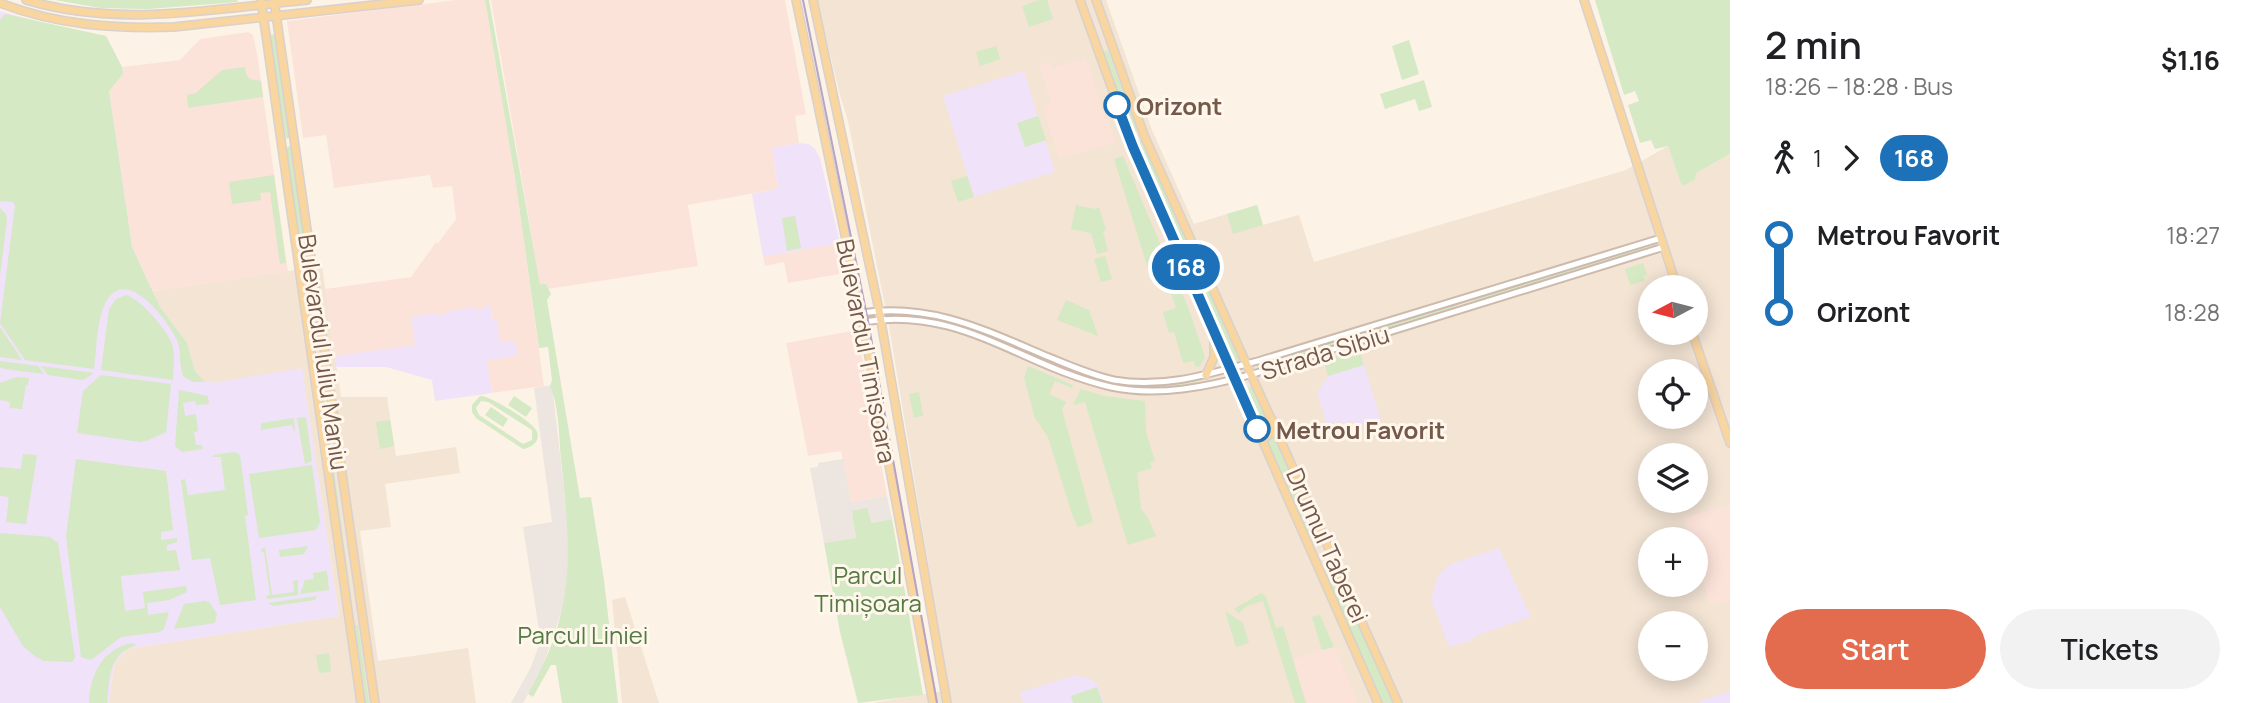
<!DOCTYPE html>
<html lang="en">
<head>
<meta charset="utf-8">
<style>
  :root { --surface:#fff; --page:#f2f2f2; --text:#202124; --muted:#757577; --accent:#e36b4e }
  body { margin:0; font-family:Manrope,sans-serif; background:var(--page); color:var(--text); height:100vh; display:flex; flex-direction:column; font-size:26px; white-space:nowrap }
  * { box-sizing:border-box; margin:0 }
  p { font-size:23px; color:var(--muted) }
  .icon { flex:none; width:38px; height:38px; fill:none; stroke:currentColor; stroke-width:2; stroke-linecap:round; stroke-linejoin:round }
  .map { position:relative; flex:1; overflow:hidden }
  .side { display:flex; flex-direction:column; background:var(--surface); width:525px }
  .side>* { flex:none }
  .badge { padding:0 14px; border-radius:23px; font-size:24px; line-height:46px }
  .needle { width:46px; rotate:263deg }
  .buttons { position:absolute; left:1638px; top:275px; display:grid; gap:14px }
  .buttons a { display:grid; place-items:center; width:70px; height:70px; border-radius:50%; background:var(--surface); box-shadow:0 4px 18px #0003; font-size:35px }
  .map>.badge { position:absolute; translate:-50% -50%; box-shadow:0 0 0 4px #fff }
  .legs { display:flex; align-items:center; gap:10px; height:77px; padding:0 35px; font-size:23px }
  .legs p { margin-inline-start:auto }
  .head { display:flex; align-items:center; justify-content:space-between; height:119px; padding:0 35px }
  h1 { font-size:38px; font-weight:600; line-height:52px }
  .button { display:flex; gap:14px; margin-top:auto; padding:14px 35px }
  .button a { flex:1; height:80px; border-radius:42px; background:var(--accent); color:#fff; font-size:28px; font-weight:600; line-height:80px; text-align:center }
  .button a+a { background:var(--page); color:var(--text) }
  ul { padding:0 35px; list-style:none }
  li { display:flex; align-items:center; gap:24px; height:77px; font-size:26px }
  li i { display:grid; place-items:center; width:10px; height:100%; margin:0 9px; background:currentColor }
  li i::after { content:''; width:18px; height:18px; margin:-9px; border:5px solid; border-radius:50%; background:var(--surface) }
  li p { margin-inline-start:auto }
  li:first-child i { background:linear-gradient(#0000 50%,currentColor 0) }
  li:last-child i { background:linear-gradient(currentColor 50%,#0000 0) }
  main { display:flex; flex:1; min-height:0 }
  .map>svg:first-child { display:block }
</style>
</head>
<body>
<main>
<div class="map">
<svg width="1730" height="703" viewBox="0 0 1730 703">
  <rect width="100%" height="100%" fill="#fcf3e6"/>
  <path fill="#f3e4d4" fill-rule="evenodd" d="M817,0H1106L1152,130L1194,224L1257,205L1263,225L1299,215L1314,262L1626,170L1668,146L1681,184L1696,173L1730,154V703H872L949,690L889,326L848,121L840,95ZM1650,287H1696V332H1650ZM1650,371H1696V416H1650ZM1650,455H1696V500H1650ZM1650,539H1696V584H1650ZM1650,623H1696V668H1650Z
    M322,266L341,397H387L396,456L456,447L460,473L385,484L391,527L360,531L378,661L468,648L476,703H109L114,665L127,649L339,616L302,369L213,383L205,382L195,371L187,343L160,307L153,291Z
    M625,597L659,703H622L612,600Z"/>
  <path fill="#fce3da" d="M456,0H485L515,178L544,386L492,393L487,361L506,342H500L497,321H493L490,305L485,309L476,311L475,307L437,316L434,313L411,317L416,345L335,356L325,289L411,277L436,242L438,243L456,219L452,186L433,188L430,175L334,188L326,135L303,138L287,21Z
    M491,0H785L806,114L795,116L799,143L772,148L778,189L688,205L698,266L541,290Z
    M248,32L253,35L257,53L288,272L153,291L132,247L109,91L123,74L122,67L180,60L200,39Z
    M1086,57L1105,119H1108L1115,142L1059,159L1043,107L1051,104L1039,65L1050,62L1052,68Z
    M840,243L846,273L788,283L784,262L765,266L763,257Z
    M857,330L887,496L851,502L841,451L808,456L786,343Z
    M1730,504V600L1710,606L1696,557V539H1690L1684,518Z
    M1334,647L1358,703H1306L1293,659Z"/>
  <path fill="#ece5e0" d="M552,385L569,534L568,584L564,604L541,671L523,703H511L531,667L542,637L540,636L523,527L552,522L534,388Z
    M843,459L851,502L887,496L892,519L870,523L852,511L856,538L824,543L810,468L818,467V463Z"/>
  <path fill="#f0e2f8" d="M0,11L49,25L106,36L122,67L123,74L109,91L132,247L160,307L187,343L195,371L205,382L212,381L213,383L302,368L339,616L127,649L114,665L109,703H0Z
    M1024,71L1055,172L974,197L943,96Z
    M799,143L809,144L815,149L820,158L840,243L763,257L752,194L778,189L772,148Z
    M490,305L493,321L497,320L500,341H515L518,355L487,361L492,393L435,401L432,380L386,367H336L335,356L415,345L411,317L434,313L437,316L442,315V312L444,314H449L448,311L475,307L476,310L484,309V306Z
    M1364,365L1381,420L1357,427L1352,421L1341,424L1340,421L1327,425L1317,393L1328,376Z
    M1499,548L1531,617L1475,636L1471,641L1449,647L1431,599L1437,578L1446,567L1454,563Z
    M1073,676H1080L1093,680L1098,684L1104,703H1023L1020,692Z
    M1730,691V703H1698L1699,701Z"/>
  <path fill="#d4e9c4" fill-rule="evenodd" d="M55,0H237L238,2L148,9L100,8Z
    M485,0H489L540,284H546L551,294L547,300L580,498L591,497L604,580L618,703H562L556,665H551L533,697L528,694C577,607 571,553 561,459C559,437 559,405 550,386L552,380L548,347L539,348L515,178Z
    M1039,0H1047L1053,19L1029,27L1022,6Z
    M1595,0H1730V154L1696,173L1695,179L1685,185L1681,184L1668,146L1655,149L1651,140L1640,143L1628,105L1639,101L1635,91L1624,95Z
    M5,14L106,36L122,67L123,74L109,91L132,247L160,307L187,343L195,371L205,382H193L184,377C178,366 182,352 177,340C168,321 128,266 107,300C96,319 97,347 94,369L25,360L0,323L15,206L13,202L0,201V20Z
    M276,34L291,137L286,139L269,35Z
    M1409,40L1419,74L1402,80L1392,46Z
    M996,46L1000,59L980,66L976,52Z
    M1108,50L1137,130L1134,133H1132L1102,53Z
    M245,67L246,74L250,79L261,81L263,97L188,108L187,95L196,93L222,70Z
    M1424,80L1432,107L1419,111L1415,99L1385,109L1380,94Z
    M1038,116L1046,140L1025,147L1017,123Z
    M1138,141H1143L1243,360L1232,363L1136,146Z
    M289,146L292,148L316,320H310L286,149Z
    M1123,156L1169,265L1149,272L1114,159Z
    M274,175L286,263L280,264L270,192L260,193L261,200L232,204L229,182Z
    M967,176L974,197L958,202L951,181Z
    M1076,205L1094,209L1099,207L1106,230L1103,232L1108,251L1097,254L1091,233L1071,229Z
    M1257,205L1263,225L1233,234L1227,214Z
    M0,208L6,214L7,221L0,275Z
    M795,216L801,248L787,251L782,218Z
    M1642,247L1644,249L1643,251L1474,302V299Z
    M1105,256L1112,279L1101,282L1094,259Z
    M1643,263L1647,275L1643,276L1645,281L1630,285L1625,269Z
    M1173,271L1188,307L1205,357L1199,367H1196L1194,361L1183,363L1174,332L1169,333L1163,312L1176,308L1164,274Z
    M126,295C141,299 169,332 173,347C175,358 173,370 173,380L101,370L109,309L116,299Z
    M1066,300L1089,310L1098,336L1057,320Z
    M1456,304L1458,306L1457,309L1381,331V327Z
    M0,327L22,360L0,357Z
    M1360,333L1362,338L1266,367L1265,363Z
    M1007,342L1081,373L1082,374L1080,375L1006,345Z
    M1359,349L1364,365L1328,376L1323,360Z
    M0,361L38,366L44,374L4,369L0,367Z
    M41,366L94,373L83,380L48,375Z
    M1028,366L1073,385L1072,388L1055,381L1049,394L1066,402L1062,410L1093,522L1078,527L1073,517L1048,437L1035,418L1024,378Z
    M101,375L171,384L166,432L149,440L140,442L77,433L83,391Z
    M16,377L29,378L28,385H26L22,409L9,408L10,402L0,400V383Z
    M1099,378L1139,385L1199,382C1173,395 1126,388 1098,381Z
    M319,381H322L351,597L350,596Z
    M1253,386L1267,416L1264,422L1258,421L1243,390Z
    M1081,389L1104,396L1145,401L1146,432L1155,461L1150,462L1152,468L1137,473L1141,509L1147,516L1156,536L1128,545L1085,402L1073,405Z
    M179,390L208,396L209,404L196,405L195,401L183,403L185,416L196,414L198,431L194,432L196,445H202L203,449L182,452L175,446Z
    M919,392L923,416L914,418L909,394Z
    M480,396C489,395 531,421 536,430C542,440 532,448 523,449L476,418L472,412V405ZM481,401L488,402L532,430V440L523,444L479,415L476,408Z
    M514,396L532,408L526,417L508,405Z
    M491,407L508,419L503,427L485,415Z
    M306,417L312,461L305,464L297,418Z
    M294,418L295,434L292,425L261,430V423Z
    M390,420L394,446L380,449L376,422Z
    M1270,437L1278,439L1322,542L1319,547L1313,546L1267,443Z
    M235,452L240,455L248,515L245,516L256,600L220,605L210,558L192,560L181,480L185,479L188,495L225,490L221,457H213V455Z
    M23,454L37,455L26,524L6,522L9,497L0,496V467L21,469Z
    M76,459L166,471L173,530L161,532V540L177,538V542L167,545V551L176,550L180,570L121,576L125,611L145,608L143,592L186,586L187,592L169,600L147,603L148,615L169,612L164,629L160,632L121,637L91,660L81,657L66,536Z
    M312,465L320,522L316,530L259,538L249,474Z
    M867,508L871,523L892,519L923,695L858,703L840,632L824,543L856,538L852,511Z
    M0,533L50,537L58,543L75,658L72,662L44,661L36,657L23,646L0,607Z
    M308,546L304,554L280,557L279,550Z
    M265,547L272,595L294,592L293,581L298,580V595L267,599L266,596L270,595L264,552L260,551Z
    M1332,562L1394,703H1382L1322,567Z
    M327,571L329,590L300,594L305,580L314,579L313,573Z
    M1261,593L1266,597L1276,628L1283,626L1306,703H1295L1263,601L1247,606L1239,613L1234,609Z
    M317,596L315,600L274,606L268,603Z
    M205,601L209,602L217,614L215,623L174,629L184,604Z
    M1225,611L1243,623L1249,643L1236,647Z
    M1320,615L1334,647L1322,650L1312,617Z
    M355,625H358L369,703H366Z
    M132,643L136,645C108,655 110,677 107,703H89C90,675 102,649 132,643Z
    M329,653L331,672L319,673L316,655Z
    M1097,687L1103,703H1073L1071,696Z"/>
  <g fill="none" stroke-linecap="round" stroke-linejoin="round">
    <g stroke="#cdbaac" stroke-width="9">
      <path id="minor" d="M861,313C931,302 987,331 1049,357C1071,366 1091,375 1114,380C1165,389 1212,373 1261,360L1661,238
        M863,322C960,305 1022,367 1111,387C1158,397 1207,387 1253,374L1664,247"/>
    </g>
    <g stroke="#d8d1cd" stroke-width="10">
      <path id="major" d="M26,0C118,28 213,9 307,0
        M261,0L361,703
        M274,0L375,703
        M796,0L859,302L933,703
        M813,0L879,310L947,703
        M1080,0L1133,147L1378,703
        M1096,0L1144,135L1398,703
        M1584,0L1677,287
        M0,3C56,25 115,29 174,27L419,0
        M1692,332L1730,443
        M1206,375L1214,357V339
        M1255,426H1265L1272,419
        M1262,440L1271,433L1279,434"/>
    </g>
    <use href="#minor" stroke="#fff" stroke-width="5"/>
    <use href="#major" stroke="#f9d5a0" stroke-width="7"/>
    <path stroke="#b5a4c5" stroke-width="2" d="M803,0L868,321L937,703"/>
  </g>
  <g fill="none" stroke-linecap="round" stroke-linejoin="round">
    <g stroke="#fff" stroke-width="16">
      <path id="line-1" d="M1117,105L1133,147L1257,429"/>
    </g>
    <use href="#line-1" stroke="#1d71b8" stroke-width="10"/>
  </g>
  <g fill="#fff" stroke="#1d71b8" stroke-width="3.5">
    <circle cx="1117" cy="105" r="12"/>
    <circle cx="1257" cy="429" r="12"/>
  </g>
  <g text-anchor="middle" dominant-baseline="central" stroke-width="6" stroke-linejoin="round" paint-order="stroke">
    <g font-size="24" font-weight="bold" fill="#74594b" stroke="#fff7ec" text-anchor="start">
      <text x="1136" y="105">Orizont</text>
      <text x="1276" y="429">Metrou Favorit</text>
    </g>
    <g font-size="24" fill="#74594b" stroke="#fff7ec">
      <text transform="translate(867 351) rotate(79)">Bulevardul Timișoara</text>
      <text transform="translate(324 352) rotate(82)">Bulevardul Iuliu Maniu</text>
      <text transform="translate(1325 352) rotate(-17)">Strada Sibiu</text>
      <text transform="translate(1328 545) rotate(66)">Drumul Taberei</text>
    </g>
    <g font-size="24" fill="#547a43" stroke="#fff7ec">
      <text x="868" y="574">Parcul<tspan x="868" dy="28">Timișoara</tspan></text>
      <text x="583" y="634">Parcul Liniei</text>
    </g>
  </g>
</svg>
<div class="buttons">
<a><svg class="needle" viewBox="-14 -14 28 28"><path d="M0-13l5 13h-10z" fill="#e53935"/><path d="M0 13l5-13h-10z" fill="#757577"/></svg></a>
<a><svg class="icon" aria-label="locate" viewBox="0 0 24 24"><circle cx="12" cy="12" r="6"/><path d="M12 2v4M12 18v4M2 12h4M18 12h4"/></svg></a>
<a><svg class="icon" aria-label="layers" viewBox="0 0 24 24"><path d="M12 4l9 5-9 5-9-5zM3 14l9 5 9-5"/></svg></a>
<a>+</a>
<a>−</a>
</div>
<b class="badge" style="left:1186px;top:267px;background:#1d71b8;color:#fff">168</b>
</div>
<section class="side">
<div class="head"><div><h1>2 min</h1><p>18:26 – 18:28 · Bus</p></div><b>$1.16</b></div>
<div class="legs"><svg class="icon" aria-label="walk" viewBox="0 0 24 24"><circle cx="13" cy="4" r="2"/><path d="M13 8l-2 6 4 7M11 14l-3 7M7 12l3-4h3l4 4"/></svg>1<svg class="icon" aria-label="forward" viewBox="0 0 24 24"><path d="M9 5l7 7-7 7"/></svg><b class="badge" style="background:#1d71b8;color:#fff">168</b></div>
<ul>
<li><i style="color:#1d71b8"></i><b>Metrou Favorit</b><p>18:27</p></li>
<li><i style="color:#1d71b8"></i><b>Orizont</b><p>18:28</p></li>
</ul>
<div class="button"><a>Start</a><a>Tickets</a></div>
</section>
</main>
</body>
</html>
